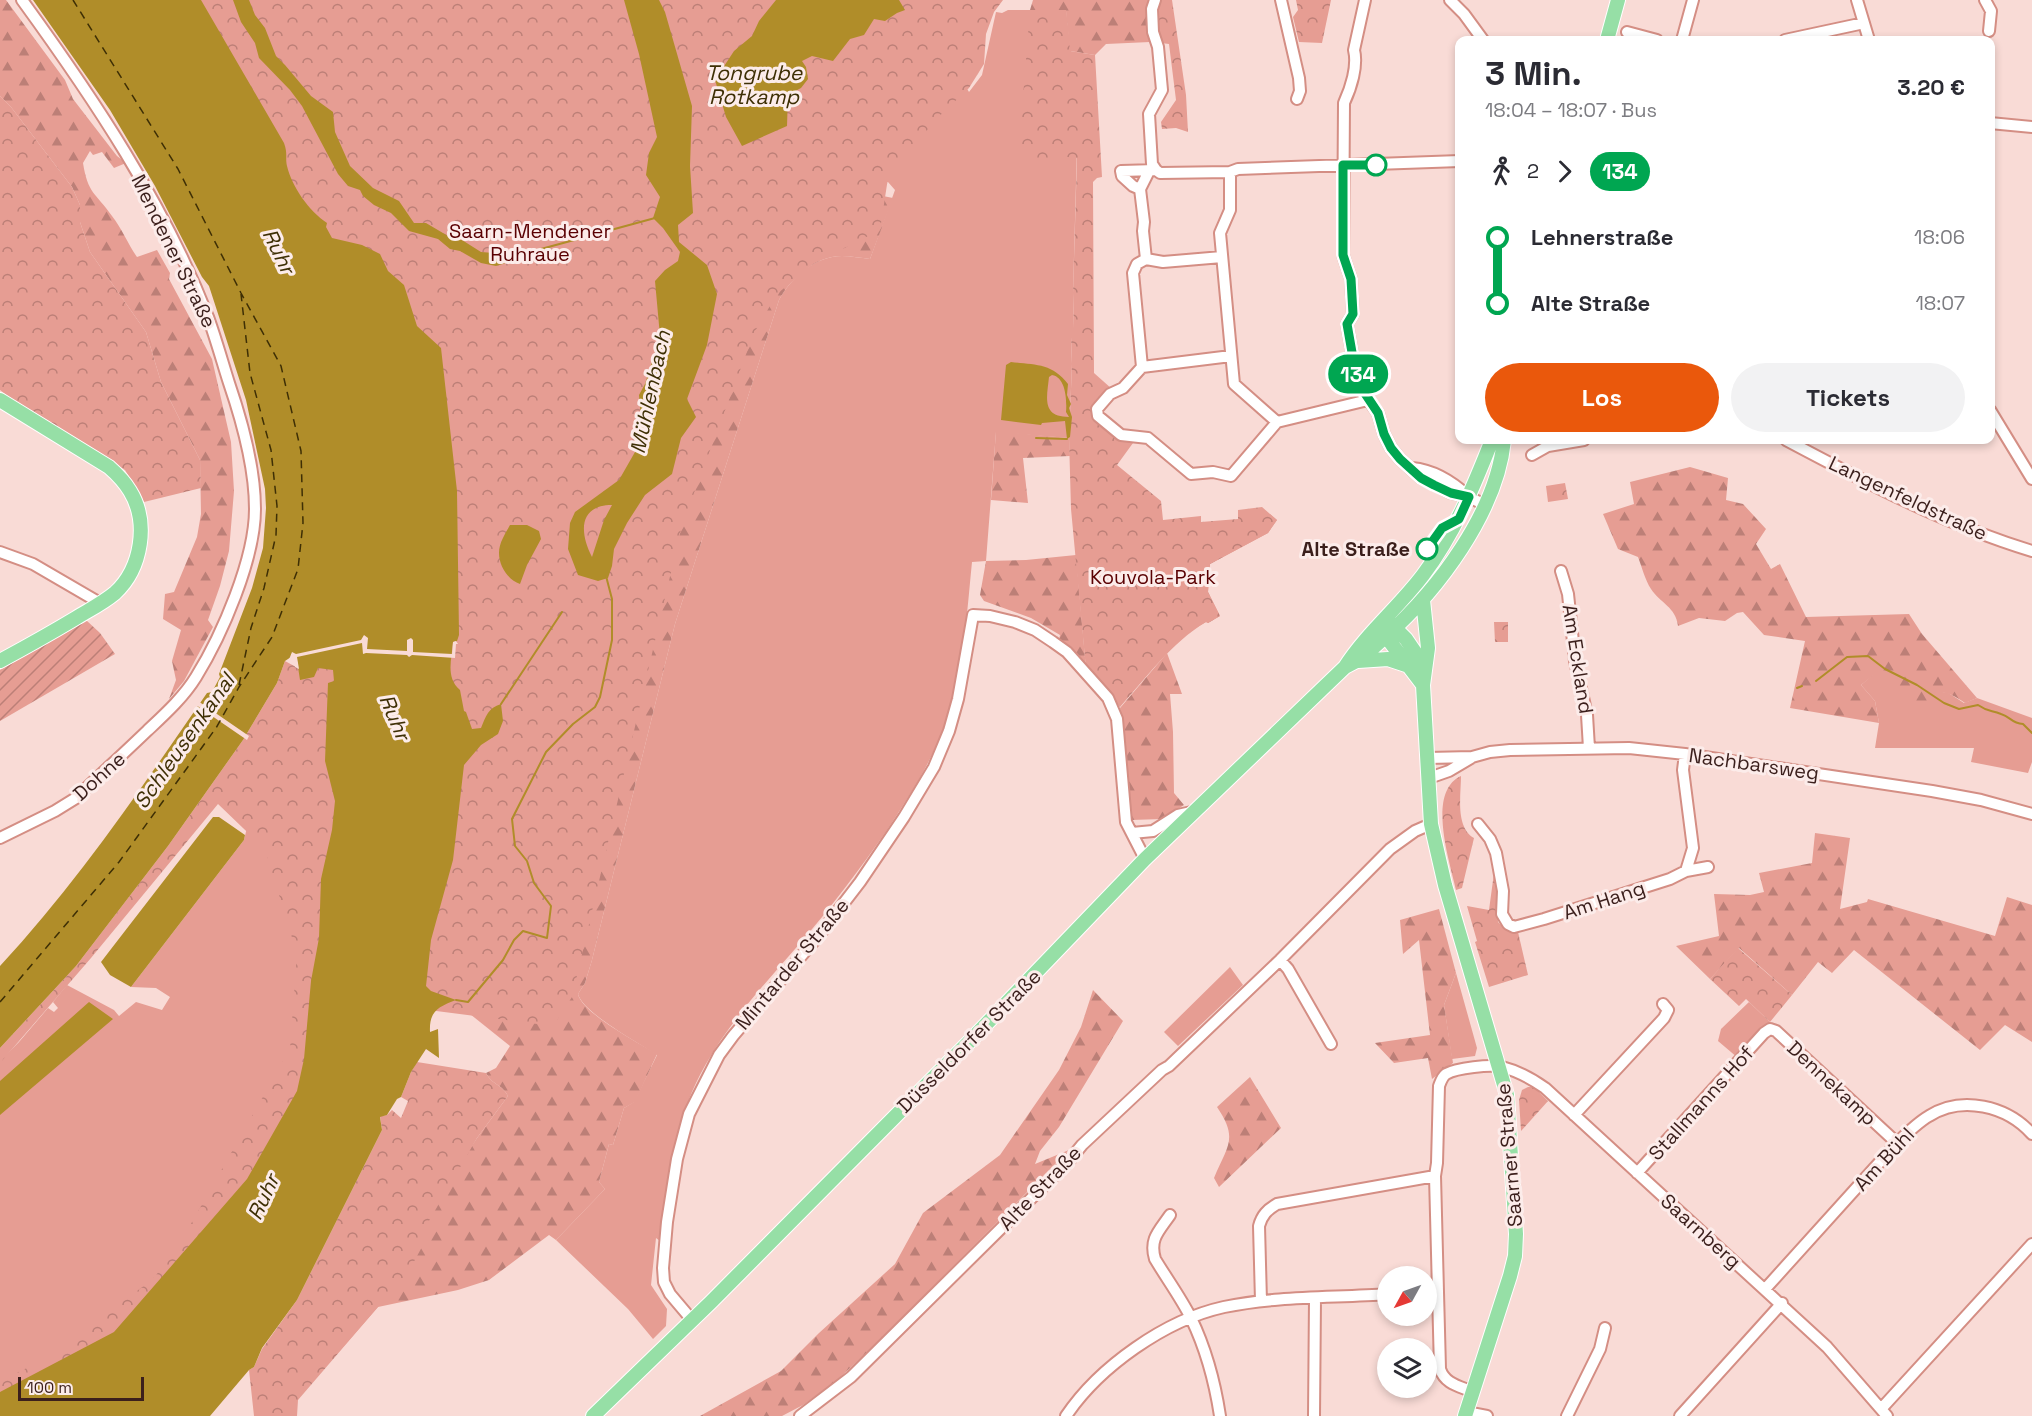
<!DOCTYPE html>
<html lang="de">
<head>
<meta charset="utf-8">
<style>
  :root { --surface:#fff; --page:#f2f2f3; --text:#2b2b33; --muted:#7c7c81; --accent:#ea580c }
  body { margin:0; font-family:"Space Grotesk",sans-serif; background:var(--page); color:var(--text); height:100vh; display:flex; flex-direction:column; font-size:22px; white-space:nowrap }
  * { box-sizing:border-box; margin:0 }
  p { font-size:20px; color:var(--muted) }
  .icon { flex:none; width:33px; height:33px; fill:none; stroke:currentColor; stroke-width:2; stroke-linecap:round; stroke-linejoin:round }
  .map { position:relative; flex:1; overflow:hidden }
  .panel { position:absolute; left:1455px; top:36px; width:540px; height:408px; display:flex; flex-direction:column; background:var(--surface); border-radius:12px; box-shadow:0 3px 9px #0003 }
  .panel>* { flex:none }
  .badge { padding:0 12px; border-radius:20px; font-size:21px; line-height:39px }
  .needle { width:39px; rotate:230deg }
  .buttons { position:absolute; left:1377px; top:1266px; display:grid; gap:12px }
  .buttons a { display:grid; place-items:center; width:60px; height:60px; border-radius:50%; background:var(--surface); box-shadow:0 3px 9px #0003; font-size:30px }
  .scale { position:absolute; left:18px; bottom:15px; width:126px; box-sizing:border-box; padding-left:6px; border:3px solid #3b1f1c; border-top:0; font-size:16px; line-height:21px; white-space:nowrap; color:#3b1f1c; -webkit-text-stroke:4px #fcecea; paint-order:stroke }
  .map>.badge { position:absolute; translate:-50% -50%; box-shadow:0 0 0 3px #fff }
  .legs { display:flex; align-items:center; gap:9px; height:66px; padding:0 30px; font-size:20px }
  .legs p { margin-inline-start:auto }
  .overview { display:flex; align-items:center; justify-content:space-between; height:102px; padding:0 30px }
  h1 { font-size:33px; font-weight:600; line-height:45px }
  .cta { display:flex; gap:12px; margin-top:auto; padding:12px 30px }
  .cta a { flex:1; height:69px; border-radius:36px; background:var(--accent); color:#fff; font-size:24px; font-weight:600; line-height:69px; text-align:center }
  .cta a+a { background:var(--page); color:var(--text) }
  ul { padding:0 30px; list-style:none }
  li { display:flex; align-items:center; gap:21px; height:66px; font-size:22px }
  li i { display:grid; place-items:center; width:9px; height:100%; margin:0 8px; background:currentColor }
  li i::after { content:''; width:15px; height:15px; margin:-8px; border:4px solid; border-radius:50%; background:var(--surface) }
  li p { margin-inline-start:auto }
  li:first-child i { background:linear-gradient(#0000 50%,currentColor 0) }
  li:last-child i { background:linear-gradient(currentColor 50%,#0000 0) }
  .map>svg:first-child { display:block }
</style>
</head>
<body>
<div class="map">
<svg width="2032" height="1416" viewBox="0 0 2032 1416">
  <defs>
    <pattern id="forest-firs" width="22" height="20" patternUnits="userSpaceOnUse" patternTransform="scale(1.5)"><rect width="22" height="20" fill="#e69d93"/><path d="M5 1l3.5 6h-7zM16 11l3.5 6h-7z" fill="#bc7f77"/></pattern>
    <pattern id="park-crowns" width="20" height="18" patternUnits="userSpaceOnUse" patternTransform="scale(1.5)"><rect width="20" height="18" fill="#e69d93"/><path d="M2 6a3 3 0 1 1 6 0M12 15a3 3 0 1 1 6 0" fill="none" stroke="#bc7f77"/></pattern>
    <pattern id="garden-furrows" width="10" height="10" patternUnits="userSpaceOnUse" patternTransform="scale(1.5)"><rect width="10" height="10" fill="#e69d93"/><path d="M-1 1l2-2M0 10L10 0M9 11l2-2" fill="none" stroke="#bc7f77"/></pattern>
  </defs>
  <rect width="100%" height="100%" fill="#f9dbd6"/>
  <path fill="#e69d93" d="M659,0H718L692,19L722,126L743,154L824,122L839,120L880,97L903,79L931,48L929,30L915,18L919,3L917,0H972L946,28L963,82L969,92L982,75L996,12L1002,13L1008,10H1066L1078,110L1073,293L1074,328L1076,329V337L1071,338L1072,364L1069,438L996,432L986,561L972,562C966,622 963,683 939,739C926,771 906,801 887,830C860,869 832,906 802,941C763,986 722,1029 696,1083C672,1134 667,1186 660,1241L656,1238L651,1285L667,1309L666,1326L653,1339L628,1309L556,1240L605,1189L599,1182L609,1144L613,1145L624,1108L634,1102L657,1055C640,1044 582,1012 578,994L585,983L592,960L675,624L779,300C791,278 815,256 842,256C851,256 861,258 870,259L895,190L888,182L767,208L765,212L879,191L847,228L796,254L778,270L768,264L727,273L717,266L715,248L728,230L720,207L710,153L698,103L692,106L665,12Z
    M1875,673L1939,693L1947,692L1964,703L1977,698L2032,718V762L2028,773L1971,762L1974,748H1875L1879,723L1875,701L1861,685Z
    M261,769L291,801L304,1059L247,1179L114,1332L0,1392V1061L19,1042L48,1008L54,1012L58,1008L53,1002L67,985L114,1010L119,1016L136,1002L162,1010L170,997L156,988L131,987L244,840Z
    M1230,967L1243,985L1178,1046L1164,1032Z
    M1456,973L1477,1048L1475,1056L1452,1059L1444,1005Z
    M1749,1002L1770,1022L1738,1058L1718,1041L1721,1029Z"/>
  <path fill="url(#forest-firs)" d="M0,0H6L65,80L73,99L117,156L126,163L114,168L102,152L93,155L90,151L83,163C88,194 95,192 112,216C122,229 128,244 137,257L157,250L170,273L169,279L212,359L231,442L234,491L229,551L220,586L208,620L213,627L184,681L169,699L176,680L172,661L181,630L163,619L165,594L174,592L197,537L201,514L200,460L161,382L146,332L90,252L80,222V205L72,187L11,107L0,96Z
    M1033,0H1150L1147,26L1150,42L1106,44L1095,55L1070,51L1066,11L1030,10Z
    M883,196L893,198L870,259C861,258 851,256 842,256C815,256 791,278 779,300L675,624L592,960L585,983L578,994C582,1013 640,1044 657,1054L635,1102L624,1108L613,1145L609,1144L599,1182L605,1189L556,1240L549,1235L489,1280L458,1290L378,1307L330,1362L477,1138L508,1096C501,1083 493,1086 486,1073L496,1068L510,1046L460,1006L707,345Z
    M996,431L1069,438L1070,456L1023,458L1028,503L991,500Z
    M1690,467L1728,478L1726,500L1743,504L1766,529L1756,544L1771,569L1780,564L1806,617L1909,614L1922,634L1977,698L1965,703C1944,690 1943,688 1925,706L1906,703L1893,680L1875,674L1861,685L1875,701L1879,723L1790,708L1805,641L1764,635L1743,612L1737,613L1725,621L1699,618L1678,626C1676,607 1660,603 1651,589C1645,580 1642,567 1638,557L1618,549L1603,514L1634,504L1630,482Z
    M1270,514L1277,520L1268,533L1210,564L1208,592L1220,616L1208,623L1206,622L1189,632L1167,653L1182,694H1170L1173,732L1174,793L1184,805L1162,819L1131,820L1120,708L1167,653L1165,592Z
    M1076,555L1086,669L1059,640L1060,635L1031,618L984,601L980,595L986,561L1026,560Z
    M1815,833L1850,838L1840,909L1867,902L1868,899L1995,936L2007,897L2032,905V1042L2005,1025L1980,1050L1854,950L1832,973L1818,962L1792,995L1739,948L1710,979L1676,946L1719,936L1714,894L1750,895L1764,892L1759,873L1812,863Z
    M1439,909L1456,973L1444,1005L1453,1063L1432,1079L1428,1058L1394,1063L1375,1043L1430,1035L1419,940L1403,954L1400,920Z
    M1093,990L1123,1021L1059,1127L1040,1151L1035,1164L1069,1150L881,1339L834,1383L803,1405L782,1416H700L781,1371L819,1333L895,1264L923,1213L1000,1155L1059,1070L1081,1027Z
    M1250,1077L1281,1128L1219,1187L1214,1178C1227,1146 1239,1139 1217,1107Z"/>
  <path fill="url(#park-crowns)" d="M134,0H1003L994,12L986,34L984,64L969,88L931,124L913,154L888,178L880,230L813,264L777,294L754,333L682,525L572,997L553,1026L374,1003L100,1416H0V1381L39,1362L152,1280L175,1252L290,1049L297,954L265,849L218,804L91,958L0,1063V1048L76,966L168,846L243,740L277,683L285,661L296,667L355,651Z
    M1161,0H1172L1186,95L1188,132L1176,128L1162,129L1161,122L1176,100L1169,44L1161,43C1155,28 1154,15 1161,0Z
    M1296,0H1331L1322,43L1299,42L1293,17L1298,10Z
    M1030,10H1066L1070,51L1095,55L1102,177L1097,178L1093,182L1094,373L1112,389L1095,417L1134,439L1133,443L1117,465L1161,501L1163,520L1201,516V522L1238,519V510L1262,507L1277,520L1268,533L1210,564L1208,592L1220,616L1208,623L1206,622C1171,643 1147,677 1120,707L1086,669L1071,509L1069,438L1072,364L1071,337H1076V329H1074L1073,293L1077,158L1058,156L1053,160L1018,159Z
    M0,96L11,107L72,187L80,205V222L90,252L146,332L161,382L200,460L201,488L144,502L125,470L15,402L0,390Z
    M1565,483L1568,499L1548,502L1546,486Z
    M1494,622H1508V642H1495Z
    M1461,776C1461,795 1455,827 1474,838L1462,888L1456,890C1450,862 1426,792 1461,776Z
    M1494,873C1503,887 1497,906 1498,922L1505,929L1518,932L1528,975L1489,987L1475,942L1477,941L1467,906L1489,910Z
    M1738,948L1792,995L1770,1022L1746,999L1739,1006L1710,979Z
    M417,1062L486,1073C493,1086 501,1083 508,1096L477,1138L422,1233L428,1236L405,1278L378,1307L298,1400L297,1416H254L249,1370L254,1367L262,1349L297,1300L382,1130L380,1116L387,1115L392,1110L401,1118L408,1101L401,1097L411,1072Z
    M1528,1087H1534L1548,1101L1521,1131L1519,1100L1522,1090Z"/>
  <path fill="url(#garden-furrows)" d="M86,620L100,633L115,654L0,721V670Z"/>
  <path fill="#b08d29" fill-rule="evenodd" d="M33,0H201L284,143C288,154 285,157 287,166C292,187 309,211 327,223L326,227L332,238L362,245L380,254L388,271L404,285L417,326L441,348L457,491L459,635L457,641L453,642C452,659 445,677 460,690L464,711L466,712L472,729L481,728C486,716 488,708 501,704L503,721L498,734L481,745L464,765L453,860L431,940L426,986L431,991L456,1000C438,1007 429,1011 430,1032L438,1029L439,1058L426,1049L411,1072L401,1097L397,1099L387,1115L380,1117L382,1130L297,1300L262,1348L254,1367L249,1370L210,1416H0V1392L114,1332L247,1179L297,1091L304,1059L311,981L319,938L321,879L332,830L335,801L325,761L328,683L334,681L333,670L318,668L314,677L300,680L296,654H291V657L285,661L277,683L243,740L168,846L76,966L0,1048V966C78,882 142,787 207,693L212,692L220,677L219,674L252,588L263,548L266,508L265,489L246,400L209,286L202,277L155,186L110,110Z
    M233,0H249L255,15L265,28L276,56L285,65L311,96L333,112L335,132L350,166L373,188L399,201L414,223H426L448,236L462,240L481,252L519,255L509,262L496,266L481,263L460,251L450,249L438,239L409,231L391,213L374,205L363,196L360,190L348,186L338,174L302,106L290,90L259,58L255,43L241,22Z
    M624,0H659L665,12L692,106L690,166L693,213L678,225L679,242L707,265L717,294L707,345L687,399L696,417L681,438L672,474L645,495L627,523L614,549L612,566L608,578L598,581L578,575L568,549L570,523L575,512L619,480L635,452L641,421L639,395L645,384L660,336L655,281L665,270L678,261L680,252L663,228L653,218L660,197L646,175L649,153L657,137L639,54ZM612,505L604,520L592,557C579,532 579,505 612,505Z
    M776,0H899L905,10L897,13L885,21L874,19L864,35L850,39L833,61L812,56L802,61L806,67L808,79L801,88L788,95L787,126L742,146L726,117L715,80L734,51L752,36L759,21Z
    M1011,362C1035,365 1052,363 1068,384L1067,395L1071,404L1069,408L1072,417L1070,437L1067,439L1065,421L1042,423L1041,425L1001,420L1006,365ZM1052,375C1066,377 1067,401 1066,412L1069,417C1041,417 1047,397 1049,377Z
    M510,525H527L539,531L541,539L527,565L520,584C508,580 499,566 499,553C499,543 505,534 510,525Z
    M213,817H219L245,835L244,840L131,987L110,975L101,962Z
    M89,1002L113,1019L0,1115V1081Z"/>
  <path fill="#f9dbd6" d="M364,635L368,638L367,649L407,651V640L411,638L413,640V652L452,654L453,642L456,641L458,644H456L455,658L412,655L409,657L407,655L366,653L363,654L362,643L297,657L299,669L295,667L294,658L288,662L292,652L296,654L361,640Z
    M198,701L249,736L247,740L196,705Z"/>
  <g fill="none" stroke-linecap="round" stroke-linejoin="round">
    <path stroke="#b08d29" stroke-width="2" d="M519,255L655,218
      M1036,438L1067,439
      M1816,681L1847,657L1868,656L1885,669L1917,685L1944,703L1959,709L1978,705C1988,712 1991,710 2001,714C2011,717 2011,723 2023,724L2032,733
      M1797,688L1802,686
      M501,704L562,612
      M456,1000L468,1002L503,960L514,940L523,931L547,938L551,906L534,883L527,861L515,846L512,819L546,752L573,724L595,707L600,697L612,640V599L606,576"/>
    <path stroke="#3e2f05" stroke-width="1.5" stroke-dasharray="8 6" stroke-linecap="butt" d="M239,685L251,628L264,588L276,535L277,506L271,450L250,373L241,294
      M0,1002L119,862L216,728L239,687L272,637L298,569L303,523L301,451L281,366L241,293L178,169L73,0"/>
    <g stroke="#d48e84" stroke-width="14">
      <path id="minor" d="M1155,0L1152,9L1153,32L1158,47L1162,90L1149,114L1152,164L1156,170
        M1281,0L1299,78L1300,91L1297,99
        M1365,0L1354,50C1358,66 1351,88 1344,103L1343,255L1351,279L1353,314L1347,324L1353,358L1363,392L1378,413L1384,434L1391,448L1400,459L1421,478L1451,493L1469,497L1485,505
        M1450,0L1464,14L1483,40
        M1857,0L1869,40
        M1985,0L1991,11L1989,31
        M1627,32L1657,40
        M1682,40L1693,0
        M1785,40L1864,23
        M1990,123L2032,127
        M1149,171L1140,189L1144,222L1143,231L1146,259L1137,264L1133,273L1142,367L1123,388L1110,394L1097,409L1098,416L1121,435L1148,438L1191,474L1213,472L1231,476L1277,422L1368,400
        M1230,172V210L1220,233L1234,384L1277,422
        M1140,189L1133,186L1122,176L1121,171L1156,170L1160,173L1230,172L1238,169L1460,161
        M1146,259L1163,262L1222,257
        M1142,367L1231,356
        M1990,410L2032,479
        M1786,440C1865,482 1946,525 2032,551
        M1532,455L1548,446L1584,440
        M1412,468C1434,470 1453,482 1469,497
        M0,552L33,564L100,603
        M1561,571L1568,594L1575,661L1587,715L1589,748
        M1685,754L1683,770L1693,848L1686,871
        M1428,758L1472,757L1490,752L1510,750L1629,748L1685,754L1932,791L1981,800L2032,814
        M1429,778L1449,771L1471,758
        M1478,824L1490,839L1496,853L1503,891L1502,914L1508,924L1514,927L1544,919L1670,879L1686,871L1708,867
        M1132,833L1153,831L1178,815L1196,811
        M0,838L55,811L76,798C99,776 123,754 147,731C164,715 183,698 196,677C222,635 255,559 255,509C255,469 242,421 229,383C222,361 216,339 208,317C163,202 94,99 22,0
        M1280,960L1288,969L1331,1044
        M1574,1115L1664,1018L1668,1010L1663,1004
        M1637,1173L1764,1033L1770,1029L1776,1031L1897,1143
        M1170,1215C1159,1231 1149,1239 1155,1259C1167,1279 1181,1298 1191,1318C1206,1349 1215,1383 1220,1416
        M1766,1288L1897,1143C1907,1133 1917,1123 1929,1116C1962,1095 2007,1106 2032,1134
        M1261,1301L1259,1226C1262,1215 1267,1210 1277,1204L1435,1176
        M692,1320L670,1294L664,1282L663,1268L667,1222L677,1159L689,1114L719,1055L733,1036L820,934L860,882L904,817L934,767L949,731L958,699L973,615L990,616L1015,622L1035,630L1053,642L1067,652L1108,698L1117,719L1126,822L1145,859
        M1473,1392C1459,1386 1445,1384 1440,1369L1435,1176L1437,1163L1439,1086C1441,1081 1442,1077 1446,1074C1456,1068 1491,1064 1502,1067C1518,1071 1532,1079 1545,1088L1827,1347L1887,1416
        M1881,1409L2032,1244
        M1466,1412L1487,1416
        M800,1416L851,1377L1069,1161L1082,1145L1162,1070L1169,1066L1280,960L1390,849L1415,831L1431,824
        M1066,1416C1099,1367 1165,1320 1224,1307C1277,1296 1334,1298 1388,1294
        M1314,1416L1315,1299
        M1567,1416L1600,1349L1605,1328
        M1680,1416L1782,1303"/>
    </g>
    <g stroke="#fff" stroke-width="16">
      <path id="major" d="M1607,40L1618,0
        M0,400L109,467C117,474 124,481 130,491C149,522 142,568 115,593C103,603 89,610 76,618C51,633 26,647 0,661
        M1423,600L1428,648L1423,685L1431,824L1445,885L1507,1095L1516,1234L1515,1256L1510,1276L1465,1416
        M1389,622L1406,639L1425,667
        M1381,630L1423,685
        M1358,661L1388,659L1409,666
        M1345,667C1361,660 1372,649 1385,637C1438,590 1497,512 1504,440
        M593,1416L711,1302L968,1043L1145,859L1345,667C1367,633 1398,608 1423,575C1454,534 1473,488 1492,440"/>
    </g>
    <use href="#minor" stroke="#fff" stroke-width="10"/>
    <use href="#major" stroke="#96dfa6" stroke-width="14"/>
  </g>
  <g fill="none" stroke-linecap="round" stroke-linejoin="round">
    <g stroke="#fff" stroke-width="14">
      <path id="line-1" d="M1376,165H1343V255L1351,279L1353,314L1347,324L1353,358L1364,392L1378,413L1384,434L1391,448L1400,459L1421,478L1434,485L1451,493L1469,497L1459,519L1442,528L1427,549"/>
    </g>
    <use href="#line-1" stroke="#00a651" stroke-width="9"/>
  </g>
  <g fill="#fff" stroke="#00a651" stroke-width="3">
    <circle cx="1376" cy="165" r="10"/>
    <circle cx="1427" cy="549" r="10"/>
  </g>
  <g text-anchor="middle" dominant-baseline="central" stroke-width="6" stroke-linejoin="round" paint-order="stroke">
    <g font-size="20" fill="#5a0002" stroke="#fcecea">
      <text x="530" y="231">Saarn-Mendener<tspan x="530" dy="23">Ruhraue</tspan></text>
      <text x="1153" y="577">Kouvola-Park</text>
    </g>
    <g font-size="20" fill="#3b1f1c" stroke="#fcecea">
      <text transform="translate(174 251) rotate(64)">Mendener Straße</text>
      <text transform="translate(1908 498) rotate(25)">Langenfeldstraße</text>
      <text transform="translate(1578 659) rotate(81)">Am Eckland</text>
      <text transform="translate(1754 764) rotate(8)">Nachbarsweg</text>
      <text transform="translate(99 776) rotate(-42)">Dohne</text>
      <text transform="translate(1604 900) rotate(-18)">Am Hang</text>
      <text transform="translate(792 964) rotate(-50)">Mintarder Straße</text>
      <text transform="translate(969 1041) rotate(-45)">Düsseldorfer Straße</text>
      <text transform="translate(1832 1083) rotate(43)">Dennekamp</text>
      <text transform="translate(1701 1103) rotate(-48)">Stallmanns Hof</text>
      <text transform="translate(1509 1155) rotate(-95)">Saarner Straße</text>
      <text transform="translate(1884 1159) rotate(-47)">Am Bühl</text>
      <text transform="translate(1040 1188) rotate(-46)">Alte Straße</text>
      <text transform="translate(1701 1231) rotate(42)">Saarnberg</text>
    </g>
    <g font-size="20" font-weight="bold" fill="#3b1f1c" stroke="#fcecea" text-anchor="end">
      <text x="1410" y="549">Alte Straße</text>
    </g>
    <g font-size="21" font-style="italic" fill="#3e2f05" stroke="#fcecea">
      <text x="754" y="72">Tongrube<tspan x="754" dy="24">Rotkamp</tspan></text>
      <text transform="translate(279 251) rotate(64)">Ruhr</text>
      <text transform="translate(650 392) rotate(-78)">Mühlenbach</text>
      <text transform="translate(395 717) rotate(67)">Ruhr</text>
      <text transform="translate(184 741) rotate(-55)">Schleusenkanal</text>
      <text transform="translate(263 1197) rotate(-65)">Ruhr</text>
    </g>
  </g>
</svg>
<div class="buttons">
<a><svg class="needle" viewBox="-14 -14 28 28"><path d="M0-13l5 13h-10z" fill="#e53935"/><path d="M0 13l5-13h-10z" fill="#7c7c81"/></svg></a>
<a><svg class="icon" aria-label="layers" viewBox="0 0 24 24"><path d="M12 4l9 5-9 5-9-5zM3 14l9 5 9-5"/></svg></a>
</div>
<div class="scale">100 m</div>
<b class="badge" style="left:1358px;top:374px;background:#00a651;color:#fff">134</b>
<section class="panel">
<div class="overview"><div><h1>3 Min.</h1><p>18:04 – 18:07 · Bus</p></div><b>3.20 €</b></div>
<div class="legs"><svg class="icon" aria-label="walk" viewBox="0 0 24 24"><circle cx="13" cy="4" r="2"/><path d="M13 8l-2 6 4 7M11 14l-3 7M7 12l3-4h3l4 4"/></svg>2<svg class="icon" aria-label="forward" viewBox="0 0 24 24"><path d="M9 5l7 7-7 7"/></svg><b class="badge" style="background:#00a651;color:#fff">134</b></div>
<ul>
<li><i style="color:#00a651"></i><b>Lehnerstraße</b><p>18:06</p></li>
<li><i style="color:#00a651"></i><b>Alte Straße</b><p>18:07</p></li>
</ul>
<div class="cta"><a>Los</a><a>Tickets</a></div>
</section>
</div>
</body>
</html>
